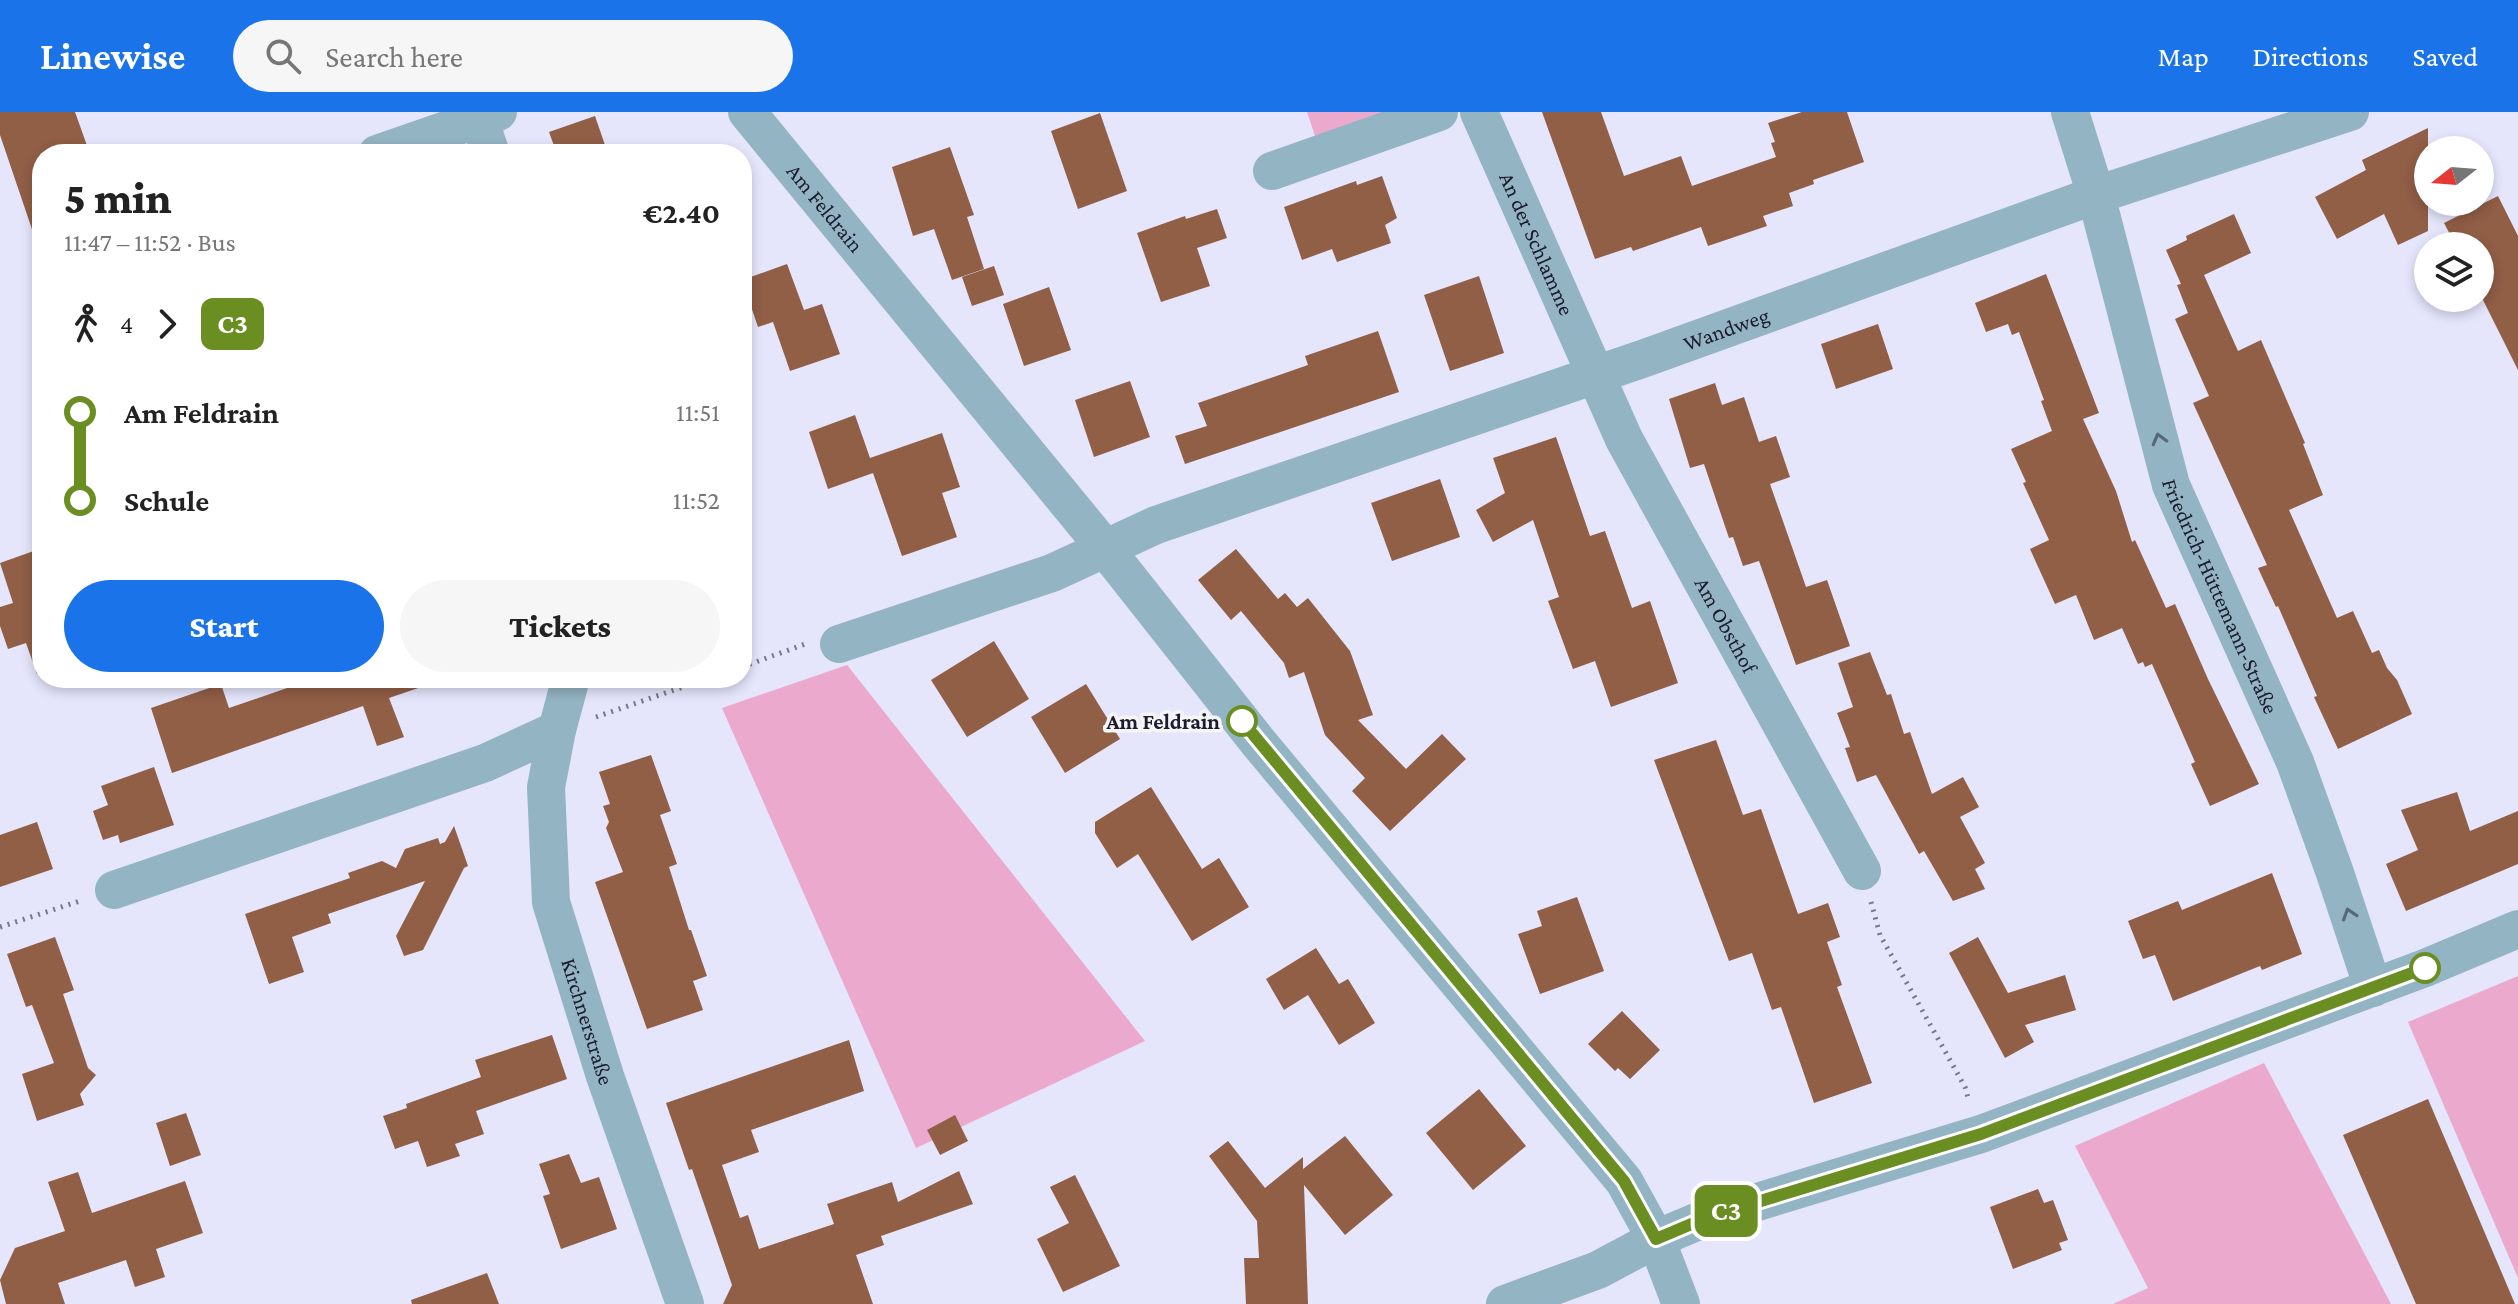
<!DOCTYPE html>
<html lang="en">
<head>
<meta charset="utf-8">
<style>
  :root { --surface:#fff; --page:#f6f6f6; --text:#222; --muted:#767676; --accent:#1a73e8 }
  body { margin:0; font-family:"Crimson Pro",serif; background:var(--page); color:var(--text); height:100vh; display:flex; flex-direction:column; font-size:30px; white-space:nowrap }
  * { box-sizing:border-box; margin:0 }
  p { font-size:26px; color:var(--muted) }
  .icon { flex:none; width:44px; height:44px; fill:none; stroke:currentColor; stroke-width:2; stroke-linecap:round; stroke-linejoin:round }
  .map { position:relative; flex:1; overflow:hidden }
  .drawer { position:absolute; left:32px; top:32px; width:720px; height:544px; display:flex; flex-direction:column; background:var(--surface); border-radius:32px; box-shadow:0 4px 12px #0003 }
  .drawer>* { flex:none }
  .badge { padding:0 16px; border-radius:12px; font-size:28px; line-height:52px }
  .needle { width:52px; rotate:253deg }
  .controls { position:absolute; left:2414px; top:24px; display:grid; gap:16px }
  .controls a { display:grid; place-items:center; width:80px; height:80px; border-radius:50%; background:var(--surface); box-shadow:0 4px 12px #0003; font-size:40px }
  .map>.badge { position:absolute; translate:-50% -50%; box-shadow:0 0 0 4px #fff }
  .legs { display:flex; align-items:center; gap:12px; height:88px; padding:0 32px; font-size:26px }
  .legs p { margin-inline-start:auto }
  .summary { display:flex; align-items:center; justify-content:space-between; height:136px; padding:0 32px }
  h1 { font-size:44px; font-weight:800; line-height:60px }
  .button { display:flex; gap:16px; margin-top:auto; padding:16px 32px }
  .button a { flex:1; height:92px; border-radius:48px; background:var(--accent); color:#fff; font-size:32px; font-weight:800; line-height:92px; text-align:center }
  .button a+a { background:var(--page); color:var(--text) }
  ul { padding:0 32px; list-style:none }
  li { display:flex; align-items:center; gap:28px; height:88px; font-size:30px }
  li i { display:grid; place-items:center; width:12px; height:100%; margin:0 10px; background:currentColor }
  li i::after { content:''; width:20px; height:20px; margin:-10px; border:6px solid; border-radius:50%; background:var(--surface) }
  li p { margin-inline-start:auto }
  li:first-child i { background:linear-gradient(#0000 50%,currentColor 0) }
  li:last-child i { background:linear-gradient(currentColor 50%,#0000 0) }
  header { display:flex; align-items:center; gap:48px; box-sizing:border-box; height:112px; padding:0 40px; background:var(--accent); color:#fff }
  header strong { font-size:38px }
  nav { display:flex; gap:44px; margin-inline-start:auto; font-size:28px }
  .search { width:560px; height:72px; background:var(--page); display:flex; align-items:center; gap:20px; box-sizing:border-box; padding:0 28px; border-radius:44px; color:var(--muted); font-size:30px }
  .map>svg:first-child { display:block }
</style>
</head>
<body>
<header>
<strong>Linewise</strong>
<div class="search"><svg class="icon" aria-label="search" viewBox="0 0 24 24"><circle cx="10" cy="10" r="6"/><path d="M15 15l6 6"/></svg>Search here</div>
<nav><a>Map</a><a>Directions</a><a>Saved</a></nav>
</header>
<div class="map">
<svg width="2518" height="1192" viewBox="0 0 2518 1192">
  <rect width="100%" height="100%" fill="#e5e5fc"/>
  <path fill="#eba9cd" d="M1307,0H1394L1316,27Z
    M847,553L1145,929L916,1036L722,596Z
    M2518,864V1166L2408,910Z
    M2264,951L2391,1192H2113L2148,1176L2075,1034Z"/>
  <path fill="#915e46" d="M0,0H75L90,42H42V132H37L0,23Z
    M1542,0H1601L1624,64L1681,44L1692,74L1776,45L1771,31L1775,30L1768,11L1802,0H1847L1864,50L1813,68L1814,72L1789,81L1793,94L1763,104L1767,114L1708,134L1701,115L1633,139L1631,135L1595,147Z
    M1100,1L1127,79L1078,97L1051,19Z
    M595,4L606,36L589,42H557L549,20Z
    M2428,16V119L2398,133L2384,102L2337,127L2315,85L2366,58L2362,48Z
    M950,35L974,103L967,105L984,157L952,168L934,117L913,124L892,55Z
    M1382,64L1397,106L1385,113L1391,131L1337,150L1332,137L1302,148L1284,95L1356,69L1357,73Z
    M2498,84L2518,124V258L2480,182V134H2456L2444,111Z
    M1217,97L1227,126L1197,136L1210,174L1161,190L1137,121L1185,104L1186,107Z
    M2234,102L2251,141L2204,163L2238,239L2261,228L2305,331L2303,332L2323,383L2289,398L2337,506L2353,499L2372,541L2379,538L2387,556L2397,568L2412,602L2338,637L2314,585L2317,584L2278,494L2276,495L2258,456L2267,453L2193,291L2209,284L2175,207L2188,201L2177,173L2181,172L2166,138L2187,128L2186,124Z
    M787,152L804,198L822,192L840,242L790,259L773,210L758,215L742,168Z
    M994,154L1004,183L972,194L962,165Z
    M2046,162L2099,301L2083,307L2116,379L2132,430L2135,428L2166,496L2175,492L2208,567L2259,672L2210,694L2191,652L2195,650L2152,552L2145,555L2143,550L2138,552L2122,516L2094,528L2076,483L2055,492L2030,437L2049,428L2023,371L2026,370L2011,337L2052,319L2041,289L2044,288L2019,220L2012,223L2008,212L1986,220L1975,191Z
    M1479,164L1504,241L1450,259L1424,183Z
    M1049,175L1071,238L1024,254L1003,192Z
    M1878,212L1893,257L1836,277L1821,232Z
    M1378,219L1399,280L1185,352L1175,324L1207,314L1198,291L1308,253L1305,244Z
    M1130,269L1150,325L1094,345L1075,288Z
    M1715,271L1722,293L1744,285L1759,330L1776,324L1790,365L1770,372L1806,475L1827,468L1850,534L1796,553L1759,449L1743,454L1733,425L1729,426L1704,352L1690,356L1669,287Z
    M855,303L870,346L942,321L960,375L942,381L957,425L902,444L873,361L828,377L809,320Z
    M1556,325L1590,424L1605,419L1632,496L1650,489L1678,571L1611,595L1595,549L1573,557L1548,489L1559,485L1533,408L1493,430L1476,398L1505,381L1493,346Z
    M1440,367L1460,425L1392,449L1371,391Z
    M42,436V561L37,562L26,531L8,537L0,514V495L13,491L0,451Z
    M1236,437L1278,487L1285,481L1297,495L1308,486L1350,539L1373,603L1358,608L1406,657L1442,622L1466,647L1390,719L1352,679L1365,666L1325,623L1304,560L1289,566L1284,551L1241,499L1231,508L1198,468Z
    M994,529L1029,587L967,625L931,568Z
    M1870,540L1887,583L1891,582L1904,622L1910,620L1932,682L1963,665L1979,695L1960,705L1985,751L1975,757L1985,777L1953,789L1924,739L1919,742L1876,663L1857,670L1845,636L1850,635L1837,601L1853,595L1838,551Z
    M316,566H432L433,571L389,586L404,625L377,634L363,594L172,661L151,596L221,572L229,596Z
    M1086,572L1120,627L1065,661L1031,605Z
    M1716,628L1743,703L1761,697L1798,802L1828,791L1840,825L1827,830L1842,873L1837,875L1872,971L1814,991L1781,895L1772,898L1752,841L1729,849L1654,648Z
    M651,643L671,699L660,703L677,752L669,755L689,818H691L707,864L693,869L703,898L647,917L595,770L623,760L606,716L609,710L603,694L610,692L599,660Z
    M154,655L174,713L120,731L118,723L103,728L93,699L108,693L101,674Z
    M1151,675L1202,757L1219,746L1249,795L1192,829L1138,742L1117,756L1095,721V710Z
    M2457,680L2470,719L2518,699V752L2406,799L2386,752L2418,738L2401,698Z
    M37,710L53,757L0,775V723Z
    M454,714L468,754L464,756L423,838L404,844L396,824L425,769L328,802L331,811L292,825L304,860L269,872L245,802L350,766L348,761L382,749L396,756L405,737L438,726L440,732L445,730Z
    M2272,761L2302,842L2262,858L2260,854L2173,889L2155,843L2143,847L2128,809L2178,789L2182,798Z
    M1577,785L1604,859L1540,882L1518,822L1542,814L1537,799Z
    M55,825L74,878L63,882L88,956L96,963L80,982L84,993L37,1009L22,962L54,951L32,893L26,895L7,842Z
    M1978,825L2008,881L2065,863L2076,898L2025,913L2034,930L2005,946L1949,841Z
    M1316,836L1339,872L1348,867L1375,911L1339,933L1308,883L1284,898L1266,867Z
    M1622,899L1660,938L1630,967L1618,956L1615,959L1588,932Z
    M552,923L567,967L476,999L484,1022L455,1032L460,1044L427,1055L418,1029L395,1037L383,1004L407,996L406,992L481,965L475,948Z
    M849,928L864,979L751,1018L759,1040L722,1053L740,1106L748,1103L759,1137L834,1112L827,1092L892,1070L898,1090L959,1059L973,1092L881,1124L884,1133L856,1143L873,1192H723L732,1173L692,1057L689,1058L666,991Z
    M1479,977L1526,1034L1473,1078L1426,1021Z
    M2428,987L2515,1192H2416L2343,1023Z
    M186,1001L201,1043L170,1054L156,1011Z
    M955,1003L968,1029L940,1043L927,1018Z
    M1345,1024L1393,1083L1345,1123L1304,1073L1308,1192H1246L1244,1146H1259L1257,1109L1209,1044L1228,1029L1265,1076L1303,1045V1057Z
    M569,1042L581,1071L599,1065L617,1117L561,1137L543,1084L550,1082L539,1052Z
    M78,1060L92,1101L185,1069L203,1121L156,1137L165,1165L135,1175L126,1148L58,1171L65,1192H6L0,1168L15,1136L65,1119L48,1070Z
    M1075,1063L1120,1154L1063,1180L1037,1127L1069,1111L1050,1075Z
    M2038,1077L2044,1091L2053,1088L2068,1128L2059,1131L2062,1138L2013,1157L1990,1095Z
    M487,1161L499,1192H412L411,1188Z"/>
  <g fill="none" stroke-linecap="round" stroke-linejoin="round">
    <path stroke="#78788d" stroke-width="5" stroke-dasharray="2 6" stroke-linecap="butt" d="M742,555L805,532
      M596,605L709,566
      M1871,790L1880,823L1965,975L1969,989
      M0,815L83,788"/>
    <g stroke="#93b4c2" stroke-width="38">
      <path id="s1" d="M747,0L1104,435L1258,630L1624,1069L1656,1127L1681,1192"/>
      <path id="s2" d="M1479,0L1624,327L1862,759"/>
      <path id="s3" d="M2070,0L2096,83L2171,373L2295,650L2335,761L2373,876"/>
      <path d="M479,7L491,42"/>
      <path d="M377,42L498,0"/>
      <path d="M1272,59L1439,0"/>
      <path id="s4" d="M839,532L1052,461L1156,413L1645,246L2096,83L2350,0"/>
      <path id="s5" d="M571,566L557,618L546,675L551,790L605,964L685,1192"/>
      <path d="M114,778L485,651L557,618"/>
      <path d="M1505,1192L1598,1158L1656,1127L1708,1105L1981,1022L2425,856L2518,817"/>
    </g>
  </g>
  <defs><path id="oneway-chevron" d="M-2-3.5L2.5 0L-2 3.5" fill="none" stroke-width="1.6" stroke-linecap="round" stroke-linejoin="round" transform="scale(2)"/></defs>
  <g stroke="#586878">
    <use href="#oneway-chevron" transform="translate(2159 327) rotate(-105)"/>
    <use href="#oneway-chevron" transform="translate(2349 802) rotate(-108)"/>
  </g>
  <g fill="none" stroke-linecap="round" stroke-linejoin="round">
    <g stroke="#fff" stroke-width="18">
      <path id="line-1" d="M1242,609L1624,1069L1656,1127L1708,1105L1981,1022L2425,856"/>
    </g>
    <use href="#line-1" stroke="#6b8e23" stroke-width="12"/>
  </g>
  <g fill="#fff" stroke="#6b8e23" stroke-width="4">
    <circle cx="1242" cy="609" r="14"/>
    <circle cx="2425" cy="856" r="14"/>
  </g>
  <g text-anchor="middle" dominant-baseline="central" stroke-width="7" stroke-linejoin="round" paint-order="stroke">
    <g font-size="22" fill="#1c1b2f" stroke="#f5f5f5">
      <text stroke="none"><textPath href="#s1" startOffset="124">Am Feldrain</textPath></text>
      <text stroke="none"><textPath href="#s2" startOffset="144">An der Schlamme</textPath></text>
      <text stroke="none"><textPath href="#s4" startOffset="942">Wandweg</textPath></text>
      <text stroke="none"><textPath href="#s3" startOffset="508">Friedrich-Hüttemann-Straße</textPath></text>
      <text stroke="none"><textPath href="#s2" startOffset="570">Am Obsthof</textPath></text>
      <text stroke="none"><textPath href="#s5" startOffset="352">Kirchnerstraße</textPath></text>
    </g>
    <g font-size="22" font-weight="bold" fill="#1c1b2f" stroke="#f5f5f5" text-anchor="end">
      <text x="1220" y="609">Am Feldrain</text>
    </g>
  </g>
</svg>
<div class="controls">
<a><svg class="needle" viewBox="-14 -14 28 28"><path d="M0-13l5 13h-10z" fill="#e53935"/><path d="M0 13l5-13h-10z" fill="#767676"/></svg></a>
<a><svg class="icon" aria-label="layers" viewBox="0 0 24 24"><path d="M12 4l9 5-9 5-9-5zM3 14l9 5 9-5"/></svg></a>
</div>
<b class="badge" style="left:1726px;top:1099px;background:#6b8e23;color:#fff">C3</b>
<section class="drawer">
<div class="summary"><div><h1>5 min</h1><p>11:47 – 11:52 · Bus</p></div><b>€2.40</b></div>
<div class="legs"><svg class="icon" aria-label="walk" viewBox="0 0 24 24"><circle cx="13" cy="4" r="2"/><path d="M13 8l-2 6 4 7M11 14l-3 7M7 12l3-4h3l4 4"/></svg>4<svg class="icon" aria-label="forward" viewBox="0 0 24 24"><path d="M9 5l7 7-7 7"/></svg><b class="badge" style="background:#6b8e23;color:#fff">C3</b></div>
<ul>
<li><i style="color:#6b8e23"></i><b>Am Feldrain</b><p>11:51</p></li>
<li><i style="color:#6b8e23"></i><b>Schule</b><p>11:52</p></li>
</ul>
<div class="button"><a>Start</a><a>Tickets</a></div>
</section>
</div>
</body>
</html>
